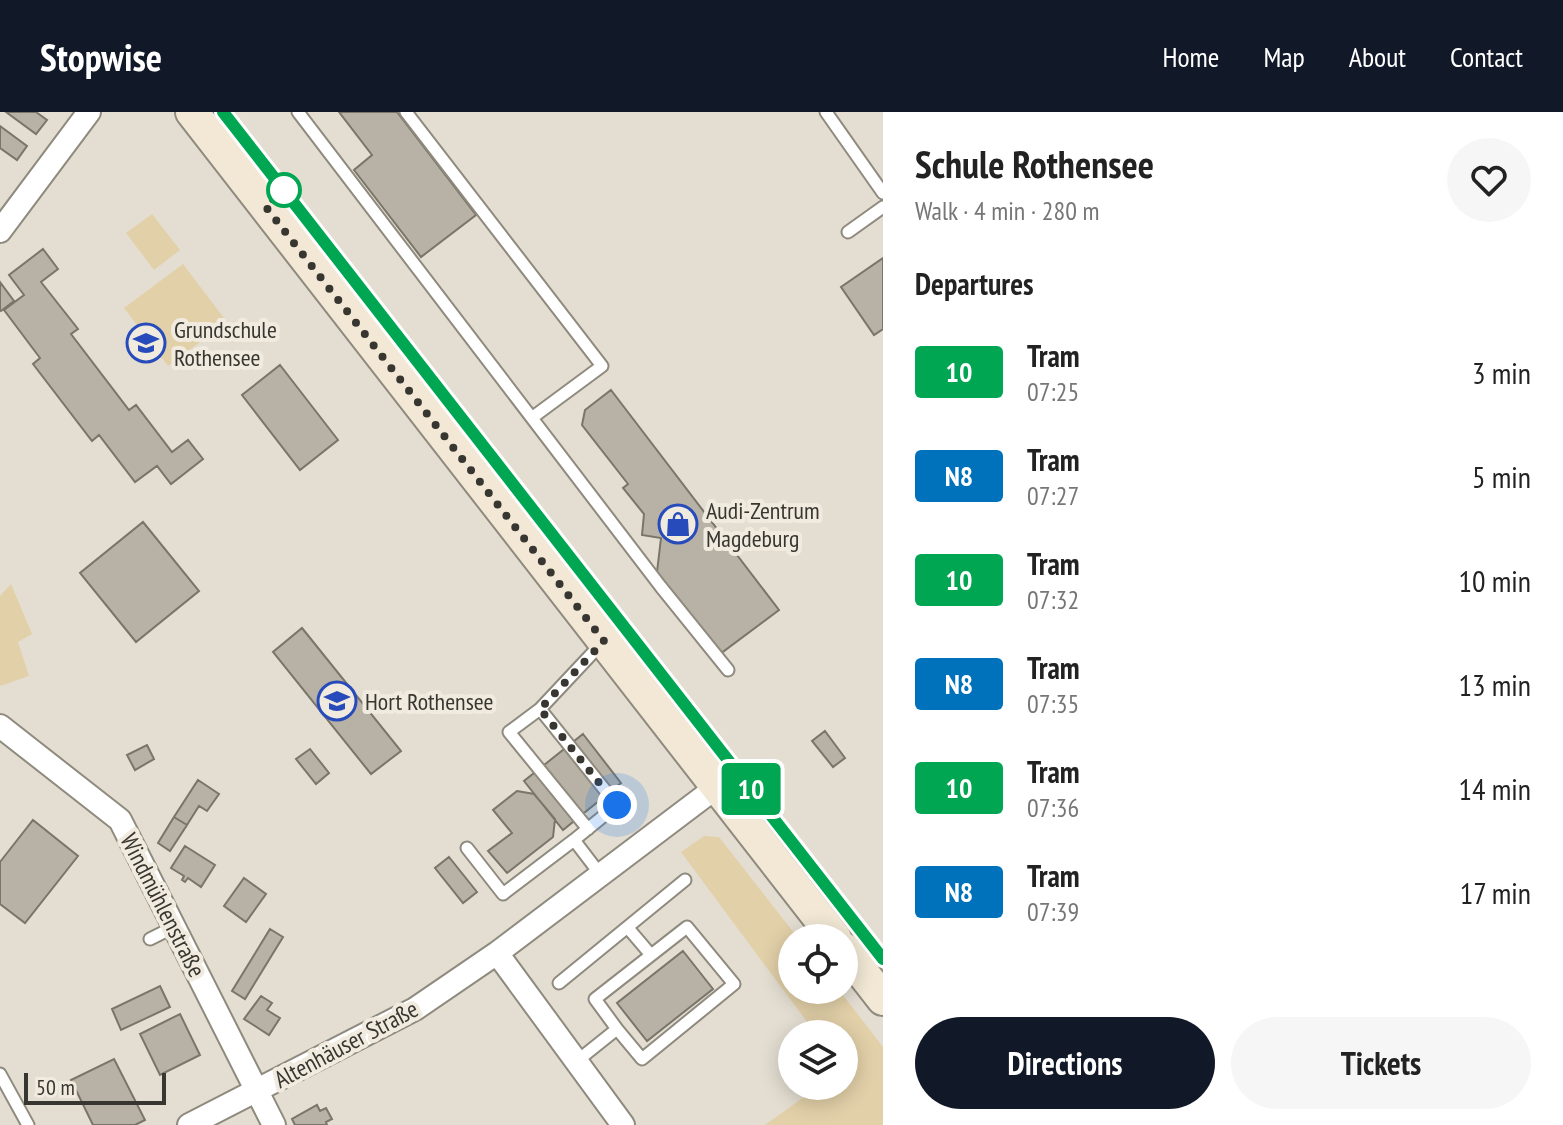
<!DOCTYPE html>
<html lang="en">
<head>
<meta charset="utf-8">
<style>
  :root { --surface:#fff; --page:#f6f6f6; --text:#222; --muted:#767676; --accent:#111827 }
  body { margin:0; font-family:"PT Sans Narrow",sans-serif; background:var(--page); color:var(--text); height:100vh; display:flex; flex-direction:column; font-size:30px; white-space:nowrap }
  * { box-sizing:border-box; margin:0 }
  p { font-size:26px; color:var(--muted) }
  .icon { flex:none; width:44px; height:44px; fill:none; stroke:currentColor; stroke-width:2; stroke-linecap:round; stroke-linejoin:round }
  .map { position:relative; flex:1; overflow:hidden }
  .drawer { display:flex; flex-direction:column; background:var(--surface); width:680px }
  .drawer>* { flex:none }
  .badge { padding:0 16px; border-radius:6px; font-size:28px; line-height:52px }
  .controls { position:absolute; left:778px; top:812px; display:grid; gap:16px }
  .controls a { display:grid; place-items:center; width:80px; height:80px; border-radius:50%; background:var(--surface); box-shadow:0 4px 20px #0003; font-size:40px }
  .scale { position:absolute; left:24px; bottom:20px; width:142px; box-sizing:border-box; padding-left:8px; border:4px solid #383631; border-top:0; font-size:22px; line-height:28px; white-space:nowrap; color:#383631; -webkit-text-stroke:6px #f1ebdf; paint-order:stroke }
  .you { position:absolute; width:40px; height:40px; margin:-20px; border:6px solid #fff; border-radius:50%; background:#1a73e8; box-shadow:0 0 0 12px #1a73e833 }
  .map>.badge { position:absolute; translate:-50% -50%; box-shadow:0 0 0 4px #fff }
  h2 { padding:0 32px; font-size:30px; line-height:72px }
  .round { display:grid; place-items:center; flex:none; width:84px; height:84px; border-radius:42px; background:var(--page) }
  .headline { display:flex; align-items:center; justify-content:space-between; height:136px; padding:0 32px }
  h1 { font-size:38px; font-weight:700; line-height:60px }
  .primary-button { display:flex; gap:16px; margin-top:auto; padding:16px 32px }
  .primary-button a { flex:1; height:92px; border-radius:48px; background:var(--accent); color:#fff; font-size:32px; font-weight:700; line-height:92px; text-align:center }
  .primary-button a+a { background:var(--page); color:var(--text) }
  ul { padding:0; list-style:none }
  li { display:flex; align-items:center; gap:24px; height:104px; padding:0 32px }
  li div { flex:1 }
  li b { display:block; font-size:30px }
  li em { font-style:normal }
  li .badge { min-width:88px; font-weight:700; text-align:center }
  header { display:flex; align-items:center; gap:48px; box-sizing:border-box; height:112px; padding:0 40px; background:var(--accent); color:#fff }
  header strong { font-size:38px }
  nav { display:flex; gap:44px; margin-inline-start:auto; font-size:28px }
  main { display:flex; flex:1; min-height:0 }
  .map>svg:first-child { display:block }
</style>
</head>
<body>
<header>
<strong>Stopwise</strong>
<nav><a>Home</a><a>Map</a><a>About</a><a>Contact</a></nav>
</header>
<main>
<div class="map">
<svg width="883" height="1013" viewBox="0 0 883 1013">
  <rect width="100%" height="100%" fill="#e4ded2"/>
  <path fill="#e2d0a8" d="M152,102L180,138L154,158L126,121Z
    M183,152L227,210L168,254L124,196Z
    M11,472L32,522L18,530L29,564L0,574V484Z
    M704,724L719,725L798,826H792V878H839L883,935V1013H765L819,974H844V922H816L681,740Z"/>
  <path fill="#b8b2a6" stroke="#7a7569" stroke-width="2" d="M6,0H36L47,8L36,22Z
    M339,0H397L476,103L421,145L354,58L372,43Z
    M0,14L27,34L17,48L0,36Z
    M43,137L58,157L41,170L78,217L71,222L129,298L136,293L172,340L188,328L203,347L171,372L157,354L135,370L99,323L92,329L33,252L40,246L4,198L24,183L9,163Z
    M883,146V217L874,223L841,175Z
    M0,170L14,189L1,199L0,198Z
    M280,253L338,328L300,358L242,283Z
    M611,278L779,498L720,542L657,460L661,426L642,423L644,402L623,376L628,372L582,313L585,298Z
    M143,410L199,479L136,530L80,461Z
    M302,516L401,639L371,662L273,540Z
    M825,619L845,646L833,655L812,629Z
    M583,622L621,671L563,718L524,669Z
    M147,633L154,647L135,658L127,643Z
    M310,637L329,661L316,672L296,647Z
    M198,668L219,682L207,699L199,694L187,713L174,705Z
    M517,679L534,682L555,707L553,725L507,761L488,739L512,721L493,698Z
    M174,705L187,713L170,739L158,731Z
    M33,708L78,744L25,811L0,792V750Z
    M185,734L215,753L201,775L188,766L185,770L182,768L184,764L171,756Z
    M449,745L477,780L463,791L435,756Z
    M244,766L266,782L246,810L224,794Z
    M270,817L283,825L245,887L232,879Z
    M683,839L713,877L647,929L617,891Z
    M160,874L170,895L121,918L112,897Z
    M261,884L272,891L267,898L280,906L269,923L244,907Z
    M180,902L200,943L160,963L140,922Z
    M114,947L145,1008L135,1013H93L71,968Z
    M317,993L320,999L326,996L332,1007L326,1010L327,1013H295L292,1007Z"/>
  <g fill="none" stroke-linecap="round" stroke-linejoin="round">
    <g stroke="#8f8a7e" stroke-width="15">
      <path id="lane" d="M298,0L661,475L728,558
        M406,0L602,254L533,305
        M826,0L883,81
        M848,120L883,95
        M540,597L509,620L588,717
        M467,736L503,782L574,728
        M600,762L574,728L617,693L540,597L601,532
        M628,816L651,843
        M150,827L174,815
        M559,871L685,768
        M577,949L617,917L642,947L734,872L687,815L595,887L617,917
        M0,962L28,1013"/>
    </g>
    <g stroke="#8f8a7e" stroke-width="26">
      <path id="street" d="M0,119L89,0
        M0,614L120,708L274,1013
        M497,841L623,1013
        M189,1013L415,897L497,841L718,674"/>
    </g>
    <g stroke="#8f8a7e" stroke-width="36">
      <path id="secondary" d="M192,0L835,826
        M844,837L883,887"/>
    </g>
    <use href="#lane" stroke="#fff" stroke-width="11"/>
    <use href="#street" stroke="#fff" stroke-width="22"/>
    <use href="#secondary" stroke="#f2e8d5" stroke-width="32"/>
    <path stroke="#5f5d56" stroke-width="2" d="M223,0L883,847"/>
  </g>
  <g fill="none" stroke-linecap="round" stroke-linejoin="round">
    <g stroke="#fff" stroke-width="18">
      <path id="line" d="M223,0L883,847"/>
    </g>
    <use href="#line" stroke="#00a651" stroke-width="12"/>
    <path stroke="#383631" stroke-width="8" stroke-dasharray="0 14.4" d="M284,78L265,94L604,529L540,597L617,693"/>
  </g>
  <defs>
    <g id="school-ring" transform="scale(2)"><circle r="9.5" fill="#f1ebdf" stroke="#274bba" stroke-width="1.5"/><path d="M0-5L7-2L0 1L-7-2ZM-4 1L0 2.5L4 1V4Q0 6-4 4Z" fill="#274bba"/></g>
    <g id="shop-ring" transform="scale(2)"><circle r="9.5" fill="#f1ebdf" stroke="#274bba" stroke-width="1.5"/><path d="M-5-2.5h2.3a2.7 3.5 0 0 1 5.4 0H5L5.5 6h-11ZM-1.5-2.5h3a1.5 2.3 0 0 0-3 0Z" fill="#274bba"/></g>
  </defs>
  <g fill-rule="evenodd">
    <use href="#school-ring" x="146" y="231"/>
    <use href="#shop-ring" x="678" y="412"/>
    <use href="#school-ring" x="337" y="589"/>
  </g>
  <circle fill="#fff" stroke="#00a651" stroke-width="4" cx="284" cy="78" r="16"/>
  <g text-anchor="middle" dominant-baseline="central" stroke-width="8" stroke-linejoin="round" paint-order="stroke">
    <g font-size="24" fill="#383631" stroke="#f1ebdf" text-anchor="start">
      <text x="174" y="217">Grundschule<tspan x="174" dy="28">Rothensee</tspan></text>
      <text x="706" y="398">Audi-Zentrum<tspan x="706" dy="28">Magdeburg</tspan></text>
      <text x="365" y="589">Hort Rothensee</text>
    </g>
    <g font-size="24" fill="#383631" stroke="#f1ebdf">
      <text transform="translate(163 793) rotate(63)">Windmühlenstraße</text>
      <text transform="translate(346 932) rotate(-28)">Altenhäuser Straße</text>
    </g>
  </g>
</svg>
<div class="controls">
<a><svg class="icon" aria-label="locate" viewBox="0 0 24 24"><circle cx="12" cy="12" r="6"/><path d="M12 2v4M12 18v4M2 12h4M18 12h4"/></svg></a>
<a><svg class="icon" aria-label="layers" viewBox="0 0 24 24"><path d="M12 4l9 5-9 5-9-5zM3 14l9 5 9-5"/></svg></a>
</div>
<div class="scale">50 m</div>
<div class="you" style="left:617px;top:693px"></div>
<b class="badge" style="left:751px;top:677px;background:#00a651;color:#fff">10</b>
</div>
<section class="drawer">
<div class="headline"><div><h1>Schule Rothensee</h1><p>Walk · 4 min · 280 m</p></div><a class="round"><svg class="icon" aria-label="heart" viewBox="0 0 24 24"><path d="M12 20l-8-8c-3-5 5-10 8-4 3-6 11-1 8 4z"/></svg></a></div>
<h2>Departures</h2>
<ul>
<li><span class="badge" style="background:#00a651;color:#fff">10</span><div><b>Tram</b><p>07:25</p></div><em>3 min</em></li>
<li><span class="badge" style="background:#0072bc;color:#fff">N8</span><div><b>Tram</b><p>07:27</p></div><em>5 min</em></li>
<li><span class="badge" style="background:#00a651;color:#fff">10</span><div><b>Tram</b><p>07:32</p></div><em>10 min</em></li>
<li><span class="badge" style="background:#0072bc;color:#fff">N8</span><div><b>Tram</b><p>07:35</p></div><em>13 min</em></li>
<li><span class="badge" style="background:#00a651;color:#fff">10</span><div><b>Tram</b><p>07:36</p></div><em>14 min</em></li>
<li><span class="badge" style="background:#0072bc;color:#fff">N8</span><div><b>Tram</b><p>07:39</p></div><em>17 min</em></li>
</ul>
<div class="primary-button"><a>Directions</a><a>Tickets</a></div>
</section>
</main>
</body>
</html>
